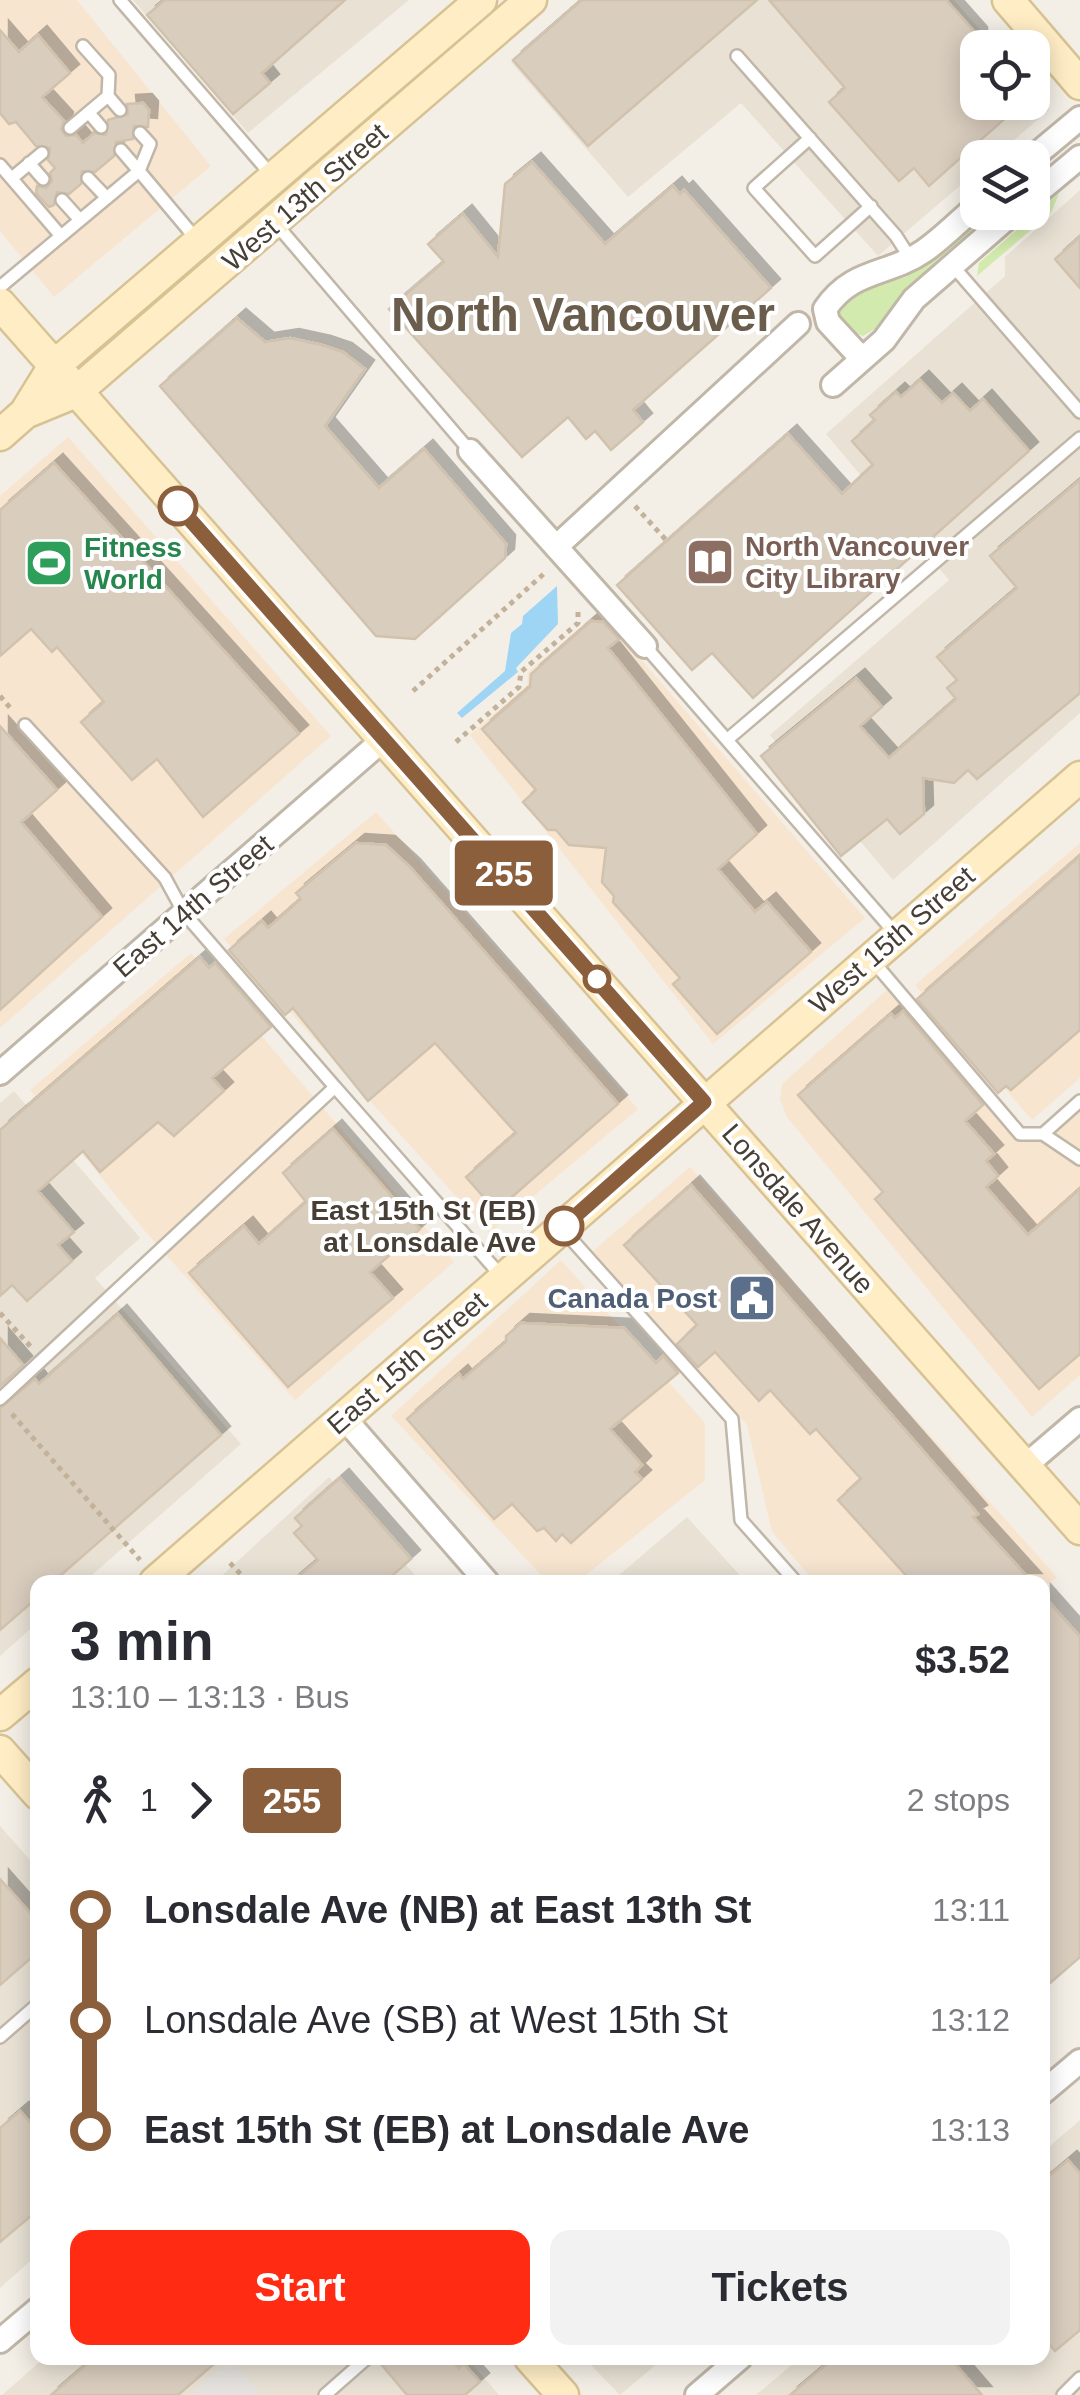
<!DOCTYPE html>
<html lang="en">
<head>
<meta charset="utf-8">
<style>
  :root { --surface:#fff; --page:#f2f2f3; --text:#2b2b33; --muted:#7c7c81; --accent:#ff2b12 }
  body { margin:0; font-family:Helvetica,sans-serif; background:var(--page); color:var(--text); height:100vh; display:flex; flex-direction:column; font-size:38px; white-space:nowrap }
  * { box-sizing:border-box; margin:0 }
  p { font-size:32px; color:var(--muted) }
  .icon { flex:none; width:55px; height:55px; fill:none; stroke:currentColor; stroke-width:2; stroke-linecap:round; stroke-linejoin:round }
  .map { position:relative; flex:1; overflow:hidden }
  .side { position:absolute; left:30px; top:1575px; width:1020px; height:790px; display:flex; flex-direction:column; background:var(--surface); border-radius:20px; box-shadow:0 5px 25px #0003 }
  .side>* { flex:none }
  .badge { padding:0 20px; border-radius:8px; font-size:35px; line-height:65px }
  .tools { position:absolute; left:960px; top:30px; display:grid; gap:20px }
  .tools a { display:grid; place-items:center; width:90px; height:90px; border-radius:20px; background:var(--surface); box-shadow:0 5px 25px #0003; font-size:50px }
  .map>.badge { position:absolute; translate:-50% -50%; box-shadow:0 0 0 5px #fff }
  .legs { display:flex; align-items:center; gap:15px; height:110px; padding:0 40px; font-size:32px }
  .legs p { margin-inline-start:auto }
  .overview { display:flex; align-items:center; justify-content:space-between; height:170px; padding:0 40px }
  h1 { font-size:55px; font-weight:800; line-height:75px }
  .primary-button { display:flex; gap:20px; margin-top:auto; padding:20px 40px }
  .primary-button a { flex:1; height:115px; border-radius:20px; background:var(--accent); color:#fff; font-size:40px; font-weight:800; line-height:115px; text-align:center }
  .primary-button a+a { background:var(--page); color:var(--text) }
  ul { padding:0 40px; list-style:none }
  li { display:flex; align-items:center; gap:35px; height:110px; font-size:38px }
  li i { display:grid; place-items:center; width:15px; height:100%; margin:0 12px; background:currentColor }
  li i::after { content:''; width:25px; height:25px; margin:-12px; border:8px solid; border-radius:50%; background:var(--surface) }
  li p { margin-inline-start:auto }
  li:first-child i { background:linear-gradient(#0000 50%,currentColor 0) }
  li:last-child i { background:linear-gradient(currentColor 50%,#0000 0) }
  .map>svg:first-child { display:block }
</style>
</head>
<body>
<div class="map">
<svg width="1080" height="2395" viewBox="0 0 1080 2395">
  <defs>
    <filter id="shadow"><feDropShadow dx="9" dy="-9" stdDeviation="0" flood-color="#0004"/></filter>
  </defs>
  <rect width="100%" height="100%" fill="#f4efe6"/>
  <path fill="#e8e1d4" d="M133,0H409L248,133Z
    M584,0H954L995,47L978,48V102H1032L1033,91L1049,110L994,157L978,158L977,171L878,256L741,103L628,197L511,62Z
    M1080,190V713L893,880L770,735L949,580L826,434L1005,276V257Z
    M14,1091L140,1238L95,1278L241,1444L84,1582H38L37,1623L0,1656V1103Z
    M329,1477L421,1582H215Z
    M687,1517L746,1582H611Z
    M0,1826L38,1869L37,2255L0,2288Z
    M1080,2120V2395H756L800,2358H1042L1043,2152Z
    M44,2358H467L499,2395H2Z
    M584,2358H664L620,2395Z"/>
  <path fill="#f7e5d0" d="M0,0H77L211,166L54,297L0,231Z
    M68,437L331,736L0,1028V496Z
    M599,611L865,918L713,1044L470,735L527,685L528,672Z
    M376,812L638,1109L489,1233L224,939Z
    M1080,843V1078L1032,1120L915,985Z
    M191,953L454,1262L295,1400L144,1230L30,1090Z
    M888,989L1014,1139L1042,1142L1080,1108V1375L1032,1417L787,1117L780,1100L782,1084Z
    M690,1167L1057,1577L1043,1588L1042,1582H815L772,1532L747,1425L593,1251Z
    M561,1260L705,1423V1480L577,1582H548L391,1416Z"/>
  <path fill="#d2eaad" d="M1059,193L1051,213L977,276L979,263Z
    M981,213H995L903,292L880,326L863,336L840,326L836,310L861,289L906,277Z"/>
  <path fill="#e5e2df" d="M231,2360L261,2395H190Z"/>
  <path fill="#9fd5f4" d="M557,586L558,624L516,668L518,672L462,718L457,713L505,671L511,633L522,624L523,616Z"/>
  <path fill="#d9cdbe" stroke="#d1c2ae" stroke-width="2.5" filter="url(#shadow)" d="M165,0H345L262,73L270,83L233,114L147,15Z
    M582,0H757L588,146L513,60Z
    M769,0H946L978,36V102H999L1010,114L929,186L914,168L899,181L829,102L845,88Z
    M0,30L19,52L38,35L70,73L42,97L64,121L61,129L66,136L76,135L83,143L94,133L106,135L108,120L128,114L127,104L143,103L149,110L148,127L134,126L133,139L116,142L114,156L95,172L82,171L81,184L69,194L57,192L54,205L49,207L36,193L37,186L46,188L52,181L50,173L55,168L48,160L50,148L36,146L16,122L9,124L0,113Z
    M532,162L605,244L673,186L680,194L684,190L771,288L633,410L643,422L611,450L595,431L586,439L568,417L522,457L389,309L444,262L428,244L463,214L498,257L505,184Z
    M1080,237V288L1055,259Z
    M237,318L265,342L290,338L322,345L343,352L365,369L325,426L379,488L424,449L506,544L505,558L415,639L376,636L160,386Z
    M920,380L942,403L953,393L970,411L983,399L1029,451L753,698L712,653L692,670L617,585L788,434L842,494L873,465L852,441L875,420L870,415L896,392L901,397Z
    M54,463L299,734L203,817L157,759L132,780L81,722L104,702L57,647L52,652L31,629L0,656V510Z
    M1080,480V693L977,779L968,770L954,783L923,778L924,814L900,834L887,819L841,856L761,756L856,678L882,707L860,726L889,758L956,699L947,688L957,680L937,657L1017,588L990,556Z
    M591,621L603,622L619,639L608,648L757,834L718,869L755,912L767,902L811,952L717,1034L673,984L680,978L613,902L614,896L602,882L606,848L569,845L556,830H548L523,802L536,790L482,729L530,687L531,674Z
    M0,726L57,790L21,822L102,917L0,1010Z
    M356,843L386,845L411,868L618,1104L496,1211L466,1177L516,1133L435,1043L368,1101L293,1008L285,1015L229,950L262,921L268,928L301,899L296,893Z
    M1080,856V1030L1011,1090L1006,1086L998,1093L917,999Z
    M200,957L209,968L215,963L271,1027L212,1078L224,1091L174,1136L158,1122L100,1172L83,1151L38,1191L74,1232L58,1245L72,1261L27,1301L12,1285L0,1296V1130Z
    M903,1011L983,1105L965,1121L994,1154L986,1161L998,1176L986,1187L1028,1235L1080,1189V1354L1039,1389L875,1199L883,1192L798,1095L891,1014L895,1018Z
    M333,1129L420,1229L370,1272L393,1298L288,1387L189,1273L244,1226L259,1244L306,1202L283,1173Z
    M691,1185L978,1514L973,1517L1032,1582H912L838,1500L861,1479L816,1429L810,1434L770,1390L759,1401L715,1352L698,1367L677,1344L697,1325L624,1245Z
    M118,1314L221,1435L53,1582H38V1597L0,1630V1408L35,1379L39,1384Z
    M521,1323L624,1328L656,1363L663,1356L678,1373L610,1429L642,1465L635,1472L642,1479L571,1543L562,1534L556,1541L544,1528L537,1531L512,1504L494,1519L407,1419L459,1374L463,1379L506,1342V1336Z
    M0,1338L23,1365L0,1386Z
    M340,1478L411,1559L385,1582H292L318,1560L294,1533L302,1526L295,1518Z
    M1042,1594L1080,1637V1957L1042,1990Z
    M0,1879L38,1922V1952L0,1985Z
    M20,2111L38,2131V2210L0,2242V2128Z
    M1068,2160L1080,2174V2330L1055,2351L1042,2336V2182Z
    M94,2358H221L178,2395H51Z
    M376,2358H449L459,2368L464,2364L480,2382L465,2395H407Z
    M834,2358H950L982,2395H790Z"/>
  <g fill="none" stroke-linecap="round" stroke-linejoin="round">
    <g stroke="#c0b7a8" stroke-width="16">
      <path id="lane" d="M120,0L274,178
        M83,46L109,75L108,96
        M737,56L896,236L910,258
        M89,113L101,127
        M70,128L108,96L120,110
        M810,138L754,188L815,256L871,206
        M121,150L139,171L150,144L140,133
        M29,163L43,179
        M0,165L61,236
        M12,178L42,153
        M88,178L107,198
        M62,200L80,220
        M276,224L470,451
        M952,265L1080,412
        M0,287L139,171L197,240
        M645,646L895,933
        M728,739L1080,438
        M872,960L1020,1134H1043L1080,1159
        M335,1087L503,1278
        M1043,1134L1080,1101
        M564,1231L732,1419L741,1520L796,1582
        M0,1399L335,1087L184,913L165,878L25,725
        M0,2037L38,2004
        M325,2395L367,2358
        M1063,2395L1080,2378"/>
    </g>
    <g stroke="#c0b7a8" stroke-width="28">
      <path id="street" d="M1032,158L1080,118
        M1032,197L1080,157
        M862,359L828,322L825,309C853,268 888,276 924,251C943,238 960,220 978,205
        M833,385L884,340L914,299L1014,212
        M470,451L645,646
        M556,547L798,324
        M0,1073L385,738
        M345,1419L487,1582
        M1025,1466L1080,1419
        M1042,2093L1080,2061
        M0,2341L38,2309
        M697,2395L740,2358"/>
    </g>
    <g stroke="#d7c294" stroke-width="35">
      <path id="secondary" d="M1008,0L1080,84
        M0,304L1080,1529
        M25,413L76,392L531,0
        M0,435L25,413L54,366L481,0
        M155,1582L1080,777
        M0,1715L38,1683
        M0,1751L38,1794
        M530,2358L563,2395"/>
    </g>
    <path stroke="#c3b299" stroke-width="5" stroke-dasharray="5 5" stroke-linecap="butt" d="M635,506L667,541
      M413,691L547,571
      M0,696L13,711
      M456,742L519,687L521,672L578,623V610
      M0,1313L32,1348
      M12,1414L140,1560
      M230,1563L248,1582"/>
    <use href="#lane" stroke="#fff" stroke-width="11"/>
    <use href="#street" stroke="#fff" stroke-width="22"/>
    <use href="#secondary" stroke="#ffeec5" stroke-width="30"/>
  </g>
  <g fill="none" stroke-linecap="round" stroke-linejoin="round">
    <g stroke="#fff" stroke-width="22">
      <path id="line-1" d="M178,506L704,1102L564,1226"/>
    </g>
    <use href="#line-1" stroke="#8b5e3c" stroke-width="15"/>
  </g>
  <defs>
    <g id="library-square" transform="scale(2.5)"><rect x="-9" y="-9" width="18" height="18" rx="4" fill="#8d6e63" stroke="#fff"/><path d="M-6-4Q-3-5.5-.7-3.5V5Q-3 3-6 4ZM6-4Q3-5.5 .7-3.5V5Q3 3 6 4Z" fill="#fff"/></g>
    <g id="stadium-square" transform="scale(2.5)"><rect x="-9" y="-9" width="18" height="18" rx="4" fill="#2e9e5b" stroke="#fff"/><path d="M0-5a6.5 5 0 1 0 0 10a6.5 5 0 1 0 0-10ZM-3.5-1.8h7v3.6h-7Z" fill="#fff"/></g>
    <g id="civic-square" transform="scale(2.5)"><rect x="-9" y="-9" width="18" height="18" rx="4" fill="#5c6f8a" stroke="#fff"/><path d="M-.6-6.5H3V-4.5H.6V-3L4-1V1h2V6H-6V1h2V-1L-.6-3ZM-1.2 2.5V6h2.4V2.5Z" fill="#fff"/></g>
  </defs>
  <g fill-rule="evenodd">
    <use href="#library-square" x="710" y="562"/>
    <use href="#stadium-square" x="49" y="563"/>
    <use href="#civic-square" x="752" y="1298"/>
  </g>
  <g fill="#fff" stroke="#8b5e3c" stroke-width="5">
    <circle cx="178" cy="506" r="18"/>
    <circle cx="597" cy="979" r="12"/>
    <circle cx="564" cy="1226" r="18"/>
  </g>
  <g text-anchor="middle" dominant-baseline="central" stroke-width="8" stroke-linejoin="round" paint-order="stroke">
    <g font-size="28" fill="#473f35" stroke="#fff">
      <text transform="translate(305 197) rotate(-41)">West 13th Street</text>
      <text transform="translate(193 906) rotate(-41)">East 14th Street</text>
      <text transform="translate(892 940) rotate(-41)">West 15th Street</text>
      <text transform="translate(798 1209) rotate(49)">Lonsdale Avenue</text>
      <text transform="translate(407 1363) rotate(-41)">East 15th Street</text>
    </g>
    <g font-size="28" font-weight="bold" fill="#785e54" stroke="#fff" text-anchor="start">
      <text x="745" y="546">North Vancouver<tspan x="745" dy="32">City Library</tspan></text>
    </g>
    <g font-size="28" font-weight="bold" fill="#27864d" stroke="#fff" text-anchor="start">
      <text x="84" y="547">Fitness<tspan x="84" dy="32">World</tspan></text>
    </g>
    <g font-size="28" font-weight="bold" fill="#473f35" stroke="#fff" text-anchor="end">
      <text x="536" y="1210">East 15th St (EB)<tspan x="536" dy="32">at Lonsdale Ave</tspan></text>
    </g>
    <g font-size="28" font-weight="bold" fill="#4e5e75" stroke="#fff" text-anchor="end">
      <text x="717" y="1298">Canada Post</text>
    </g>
    <g font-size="48" font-weight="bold" fill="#6b5d4c" stroke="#fff">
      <text x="583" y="314">North Vancouver</text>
    </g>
  </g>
</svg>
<div class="tools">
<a><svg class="icon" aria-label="locate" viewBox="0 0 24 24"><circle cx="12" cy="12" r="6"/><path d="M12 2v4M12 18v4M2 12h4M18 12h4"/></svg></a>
<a><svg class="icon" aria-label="layers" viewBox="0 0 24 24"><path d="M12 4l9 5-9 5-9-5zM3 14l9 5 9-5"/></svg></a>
</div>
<b class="badge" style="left:504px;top:873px;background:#8b5e3c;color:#fff">255</b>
<section class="side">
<div class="overview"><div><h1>3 min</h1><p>13:10 – 13:13 · Bus</p></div><b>$3.52</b></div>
<div class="legs"><svg class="icon" aria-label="walk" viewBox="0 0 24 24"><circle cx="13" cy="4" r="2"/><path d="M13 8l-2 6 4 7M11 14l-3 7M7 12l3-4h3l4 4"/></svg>1<svg class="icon" aria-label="forward" viewBox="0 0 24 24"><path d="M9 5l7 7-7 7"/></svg><b class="badge" style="background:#8b5e3c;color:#fff">255</b><p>2 stops</p></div>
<ul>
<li><i style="color:#8b5e3c"></i><b>Lonsdale Ave (NB) at East 13th St</b><p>13:11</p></li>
<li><i style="color:#8b5e3c"></i><span>Lonsdale Ave (SB) at West 15th St</span><p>13:12</p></li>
<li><i style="color:#8b5e3c"></i><b>East 15th St (EB) at Lonsdale Ave</b><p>13:13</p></li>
</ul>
<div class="primary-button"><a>Start</a><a>Tickets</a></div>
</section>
</div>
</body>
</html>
